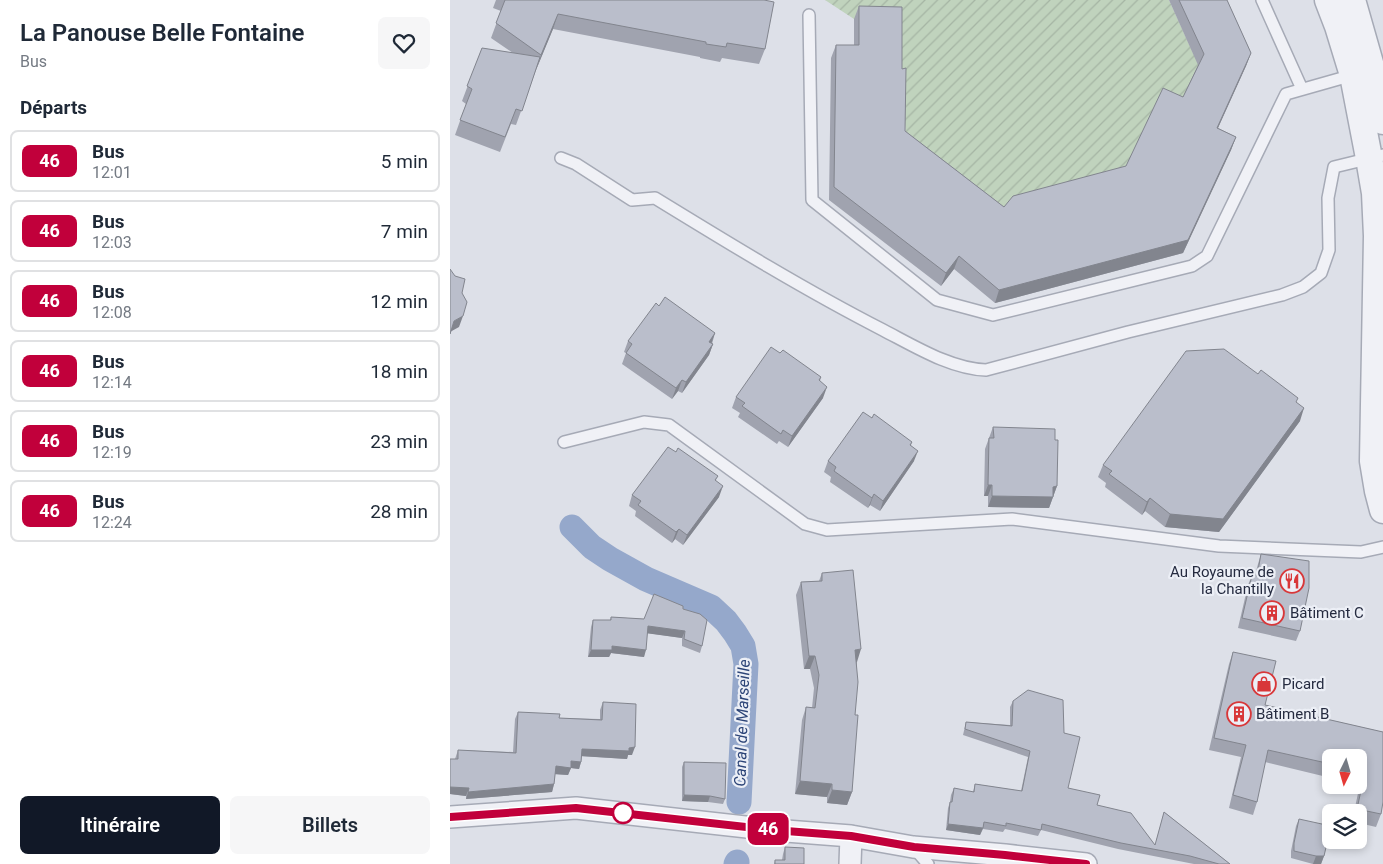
<!DOCTYPE html>
<html lang="fr">
<head>
<meta charset="utf-8">
<style>
  :root { --surface:#fff; --page:#f6f6f7; --text:#1f2937; --muted:#747a83; --line:#e0e1e3; --accent:#111827 }
  body { margin:0; font-family:Roboto,sans-serif; background:var(--page); color:var(--text); height:100vh; display:flex; flex-direction:column; font-size:19px; white-space:nowrap }
  * { box-sizing:border-box; margin:0 }
  p { font-size:16px; color:var(--muted) }
  .icon { flex:none; width:28px; height:28px; fill:none; stroke:currentColor; stroke-width:2; stroke-linecap:round; stroke-linejoin:round }
  .map { position:relative; flex:1; overflow:hidden }
  .details { display:flex; flex-direction:column; background:var(--surface); width:450px }
  .details>* { flex:none }
  .badge { padding:0 10px; border-radius:8px; font-size:18px; line-height:32px }
  .needle { width:32px; rotate:185deg }
  .controls { position:absolute; left:872px; top:749px; display:grid; gap:10px }
  .controls a { display:grid; place-items:center; width:45px; height:45px; border-radius:8px; background:var(--surface); box-shadow:0 2px 8px #0003; font-size:25px }
  .map>.badge { position:absolute; translate:-50% -50%; box-shadow:0 0 0 2px #fff }
  h2 { padding:0 20px; font-size:19px; line-height:45px }
  .round { display:grid; place-items:center; flex:none; width:52px; height:52px; border-radius:8px; background:var(--page) }
  .head { display:flex; align-items:center; justify-content:space-between; height:85px; padding:0 20px }
  h1 { font-size:24px; font-weight:600; line-height:38px }
  .cta { display:flex; gap:10px; margin-top:auto; padding:10px 20px }
  .cta a { flex:1; height:58px; border-radius:8px; background:var(--accent); color:#fff; font-size:20px; font-weight:600; line-height:58px; text-align:center }
  .cta a+a { background:var(--page); color:var(--text) }
  ul { padding:0; list-style:none }
  li { display:flex; align-items:center; gap:15px; height:62px; margin:0 10px 8px; padding:0 10px; border:2px solid var(--line); border-radius:8px }
  li div { flex:1 }
  li b { display:block; font-size:19px }
  li em { font-style:normal }
  li .badge { min-width:55px; font-weight:700; text-align:center }
  main { display:flex; flex:1; min-height:0 }
  .map>svg:first-child { display:block }
</style>
</head>
<body>
<main>
<section class="details">
<div class="head"><div><h1>La Panouse Belle Fontaine</h1><p>Bus</p></div><a class="round"><svg class="icon" aria-label="heart" viewBox="0 0 24 24"><path d="M12 20l-8-8c-3-5 5-10 8-4 3-6 11-1 8 4z"/></svg></a></div>
<h2>Départs</h2>
<ul>
<li><span class="badge" style="background:#c1003b;color:#fff">46</span><div><b>Bus</b><p>12:01</p></div><em>5 min</em></li>
<li><span class="badge" style="background:#c1003b;color:#fff">46</span><div><b>Bus</b><p>12:03</p></div><em>7 min</em></li>
<li><span class="badge" style="background:#c1003b;color:#fff">46</span><div><b>Bus</b><p>12:08</p></div><em>12 min</em></li>
<li><span class="badge" style="background:#c1003b;color:#fff">46</span><div><b>Bus</b><p>12:14</p></div><em>18 min</em></li>
<li><span class="badge" style="background:#c1003b;color:#fff">46</span><div><b>Bus</b><p>12:19</p></div><em>23 min</em></li>
<li><span class="badge" style="background:#c1003b;color:#fff">46</span><div><b>Bus</b><p>12:24</p></div><em>28 min</em></li>
</ul>
<div class="cta"><a>Itinéraire</a><a>Billets</a></div>
</section>
<div class="map">
<svg width="933" height="864" viewBox="0 0 933 864">
  <defs>
    <pattern id="garden-furrows" width="10" height="10" patternUnits="userSpaceOnUse" patternTransform="scale(1.25)"><rect width="10" height="10" fill="#c0d3bd"/><path d="M-1 1l2-2M0 10L10 0M9 11l2-2" fill="none" stroke="#a5b5a4"/></pattern>
  </defs>
  <rect width="100%" height="100%" fill="#dde0e8"/>
  <path fill="url(#garden-furrows)" d="M375,0H719L743,53L751,66L728,110L671,179L550,220L457,153L448,20L404,19Z"/>
  <g fill="none" stroke-linecap="round" stroke-linejoin="round">
    <path stroke="#95a8cb" stroke-width="25" d="M122,527L142,547L160,559L196,579L261,607L276,621L285,633L293,646L296,664L289,802
      M286,864L287,862"/>
    <g stroke="#a6aab6" stroke-width="14">
      <path id="service" d="M812,0L852,89
        M359,15L362,200L487,300L543,315L742,266L757,256L836,94L903,75
        M111,158L126,164L182,200L205,198C280,244 355,290 433,330C464,346 501,369 536,370L678,332L832,295L853,287L871,273L879,250L878,198L884,167L933,155
        M114,442L194,422L219,425L355,524L377,530L562,519L769,546L911,552L933,547
        M464,848L478,864"/>
    </g>
    <g stroke="#a6aab6" stroke-width="24">
      <path id="minor" d="M0,817L126,808L323,830L401,836L463,847L555,855L636,864
        M400,864L401,836"/>
    </g>
    <g stroke="#a6aab6" stroke-width="29">
      <path id="tertiary" d="M878,0L888,26L903,75L919,158L925,193L927,236L923,461L928,491L933,510
        M902,0L922,70L933,121"/>
    </g>
    <use href="#service" stroke="#f0f1f6" stroke-width="11"/>
    <use href="#minor" stroke="#f0f1f6" stroke-width="21"/>
    <use href="#tertiary" stroke="#f0f1f6" stroke-width="26"/>
  </g>
  <path fill="#a0a3af" d="M46,0H314L315,49L309,64L272,58L270,62L250,58V57L103,29L86,70L66,125L61,124L50,152L5,135L16,104L12,101L32,48L63,53L41,38L51,11L43,8Z
    M719,0H777L801,53L796,66L768,128L786,137L781,150L733,253L545,303L504,269L491,286L379,200L381,58L386,45H404V19L409,6L452,69L455,131L554,207L676,166L733,97L748,65Z
    M209,306L265,333L262,344H263L259,355L232,393L228,391L222,399L172,364L176,353L174,352L178,341Z
    M330,353L371,377L370,381L373,398L338,447L329,441L327,444L288,417L290,413L282,408L286,397Z
    M847,403L850,421L769,532L715,527L695,511L692,515L655,487L656,483L648,477L653,465Z
    M543,427L607,486L599,508L538,507V496H534L535,449Z
    M462,442L461,445L464,461L430,511L420,505L418,508L380,482L381,477L374,472L378,461Z
    M268,476L266,480L269,497L233,545L225,539L222,543L185,516L186,511L179,506L182,495Z
    M811,554L850,631L846,641L788,628L798,585L802,575H805L808,564Z
    M372,573L407,662L405,715L402,792L397,805L377,803V797L345,794L352,720L356,707L362,708L364,688L360,669H354L346,595L351,582L369,581Z
    M233,609L252,646L250,653L232,646V638L197,633L194,657L161,653L159,657H138L141,627L143,620H160L161,617L194,619Z
    M783,652L815,705L933,732L931,814L926,827L909,823V812H904L910,784H909V758H881V778L815,762L807,802L803,815L779,808L791,757L759,750L779,664Z
    M563,701L614,733L618,788L647,805L705,845L714,812L780,864H744L668,849L591,830L588,836L555,829L553,832L533,829L530,835L496,830L498,808L500,802L501,795L504,788L523,792L525,784L571,791L578,757L513,735L516,722L560,725V707Z
    M153,702L182,755H178L177,759L132,756L131,762L129,769L121,768L118,775L105,774L104,784L102,792L16,799V796L0,794V759H5L8,750L63,752L65,719L68,712L109,718L150,719V710Z
    M234,762L275,799L273,804L258,802L232,801V767Z
    M849,819L874,856L871,864H863L841,858V851L846,826Z
    M335,847L354,864H324L325,860H332L333,854Z"/>
  <path fill="#82858e" d="M108,14L103,29L86,70L91,55Z
    M801,53L796,66L762,141L767,128Z
    M786,137L781,150L733,253L545,303L549,290Z
    M509,256L504,269L491,286L496,273Z
    M13,316L9,327L0,332L4,321Z
    M265,333L261,344L259,342Z
    M263,344L259,355L232,393L236,382Z
    M232,380L228,391L222,399L226,388Z
    M377,387L373,398L338,447L342,436Z
    M854,408L850,421L769,532L715,527L720,514Z
    M468,451L464,461L430,511L433,501Z
    M538,485H542L538,496H534Z
    M273,486L269,497L233,545L237,535Z
    M607,486L603,497H599L603,487Z
    M424,494L420,505L418,508L422,498Z
    M542,496L603,497L599,508L538,507Z
    M700,498L695,511L692,515L697,502Z
    M229,529L225,539L222,543L226,532Z
    M198,626L235,631L232,638L195,633Z
    M162,646L196,650L194,657L161,653L159,657H138L141,650Z
    M411,649L407,662L400,663L405,650Z
    M359,656H365L360,669H354Z
    M185,747L182,755H178L177,759L129,756L132,749Z
    M121,761L131,762L129,769L121,768L118,775L103,774L106,766Z
    M350,781L382,784L377,797L345,794Z
    M104,784L102,792L16,799L18,792Z
    M0,787L19,788L16,796L0,794Z
    M382,790L402,792L397,805L377,803Z
    M234,795L260,796L258,802L232,801Z
    M498,824L533,828L530,835L496,830Z
    M866,856H874L871,864H863Z"/>
  <path fill="#babecb" stroke="#82858e" d="M55,0H314L324,2L315,49L277,43L276,47L256,44V42L108,14L91,55L46,23Z
    M729,0H777L801,53L767,128L786,137L738,240L549,290L509,256L496,273L384,187L386,45H409V6L452,7V69L456,68L455,131L554,207L563,196L676,166L713,88L733,97L754,54Z
    M32,48L90,57L72,111L66,109L55,137L10,120L22,89L17,86Z
    M0,269L5,276L15,279L12,293L17,302L13,316L4,321L0,334Z
    M215,297L265,333L259,342L263,344L236,382L232,380L226,388L176,353L182,344L178,341L206,303L209,306Z
    M321,347L330,353L333,350L371,377L369,380L377,387L342,436L333,430L331,434L292,406L295,403L286,397Z
    M774,349L808,374L811,370L848,398L846,402L854,408L773,519L720,514L700,498L697,502L659,474L662,471L653,465L736,351Z
    M413,412L422,418L424,414L462,442L460,445L468,451L433,501L424,494L422,498L384,471L386,467L378,461Z
    M543,427L605,429V440H608L607,486L603,487V497L542,496V485H538L539,438H544Z
    M218,447L226,452L228,448L268,476L265,480L273,486L237,535L229,529L226,532L188,505L191,501L182,495Z
    M811,554L859,561V588L850,631L792,618L802,575L807,576Z
    M403,570L411,649L405,650L408,682L405,715H408L402,792L382,790V784L350,781L356,707L365,708L369,675L365,656H359L351,582L372,581V573Z
    M204,594L233,606V609L250,614L257,620L252,646L234,639L235,631L198,626L196,650L162,646V650H141L143,620H161V617L194,619Z
    M783,652L826,661L815,705L933,732V802L931,814L907,809L915,772L909,771V758H881V764L818,750L807,802L783,795L796,745L764,738Z
    M578,690L613,700L614,733L630,737L618,788L650,795L647,805L681,813L705,845L714,812L780,864H769L740,856L671,843L592,824L591,830L556,823V826L534,822L533,828L498,824L500,802H502L504,788L524,792L525,784L572,791L580,751L515,729L516,722L562,726L563,701Z
    M153,702L186,704L185,747L179,748V751L132,749L131,762L121,761V768L106,766L104,784L18,792L19,788L0,787V759H8V750L66,753L68,712L110,714L109,718L152,720Z
    M234,762L276,763L275,799L260,796L234,795Z
    M849,819L881,826L874,856H866L844,851V843Z
    M335,847L354,848V864H325V860H335Z"/>
  <g fill="none" stroke-linecap="round" stroke-linejoin="round">
    <g stroke="#fff" stroke-width="11">
      <path id="line" d="M0,817L126,808L323,830L401,836L464,847L555,855L636,864"/>
    </g>
    <use href="#line" stroke="#c1003b" stroke-width="8"/>
  </g>
  <defs>
    <g id="restaurant-ring" transform="scale(1.25)"><circle r="9.5" fill="#eceff6" stroke="#d83739" stroke-width="1.5"/><path d="M-5-6h1v4h1v-4h1v4h1v-4h1v5L-1.5 .5V6h-2V.5L-5-1ZM5-6V6H3V1.5H1.5Q1.5-4 5-6Z" fill="#d83739"/></g>
    <g id="building-ring" transform="scale(1.25)"><circle r="9.5" fill="#eceff6" stroke="#d83739" stroke-width="1.5"/><path d="M-4-6H4V6H1V3H-1V6H-4ZM-2.5-4.3h1.7v1.8h-1.7ZM.8-4.3h1.7v1.8H.8ZM-2.5-1h1.7V.8h-1.7ZM.8-1h1.7V.8H.8Z" fill="#d83739"/></g>
    <g id="shop-ring" transform="scale(1.25)"><circle r="9.5" fill="#eceff6" stroke="#d83739" stroke-width="1.5"/><path d="M-5-2.5h2.3a2.7 3.5 0 0 1 5.4 0H5L5.5 6h-11ZM-1.5-2.5h3a1.5 2.3 0 0 0-3 0Z" fill="#d83739"/></g>
  </defs>
  <g fill-rule="evenodd">
    <use href="#restaurant-ring" x="842" y="581"/>
    <use href="#building-ring" x="822" y="613"/>
    <use href="#shop-ring" x="814" y="684"/>
    <use href="#building-ring" x="789" y="714"/>
  </g>
  <circle fill="#fff" stroke="#c1003b" stroke-width="2.5" cx="173" cy="813" r="10"/>
  <g text-anchor="middle" dominant-baseline="central" stroke-width="4.5" stroke-linejoin="round" paint-order="stroke">
    <g font-size="15" fill="#252b40" stroke="#eceff6" text-anchor="start">
      <text x="824" y="572" text-anchor="end">Au Royaume de<tspan x="824" dy="17">la Chantilly</tspan></text>
      <text x="840" y="613">Bâtiment C</text>
      <text x="832" y="684">Picard</text>
      <text x="806" y="714">Bâtiment B</text>
    </g>
    <g font-size="16" font-style="italic" fill="#2c4477" stroke="#eceff6">
      <text transform="translate(292 723) rotate(-88)">Canal de Marseille</text>
    </g>
  </g>
</svg>
<div class="controls">
<a><svg class="needle" viewBox="-14 -14 28 28"><path d="M0-13l5 13h-10z" fill="#e53935"/><path d="M0 13l5-13h-10z" fill="#747a83"/></svg></a>
<a><svg class="icon" aria-label="layers" viewBox="0 0 24 24"><path d="M12 4l9 5-9 5-9-5zM3 14l9 5 9-5"/></svg></a>
</div>
<b class="badge" style="left:318px;top:829px;background:#c1003b;color:#fff">46</b>
</div>
</main>
</body>
</html>
